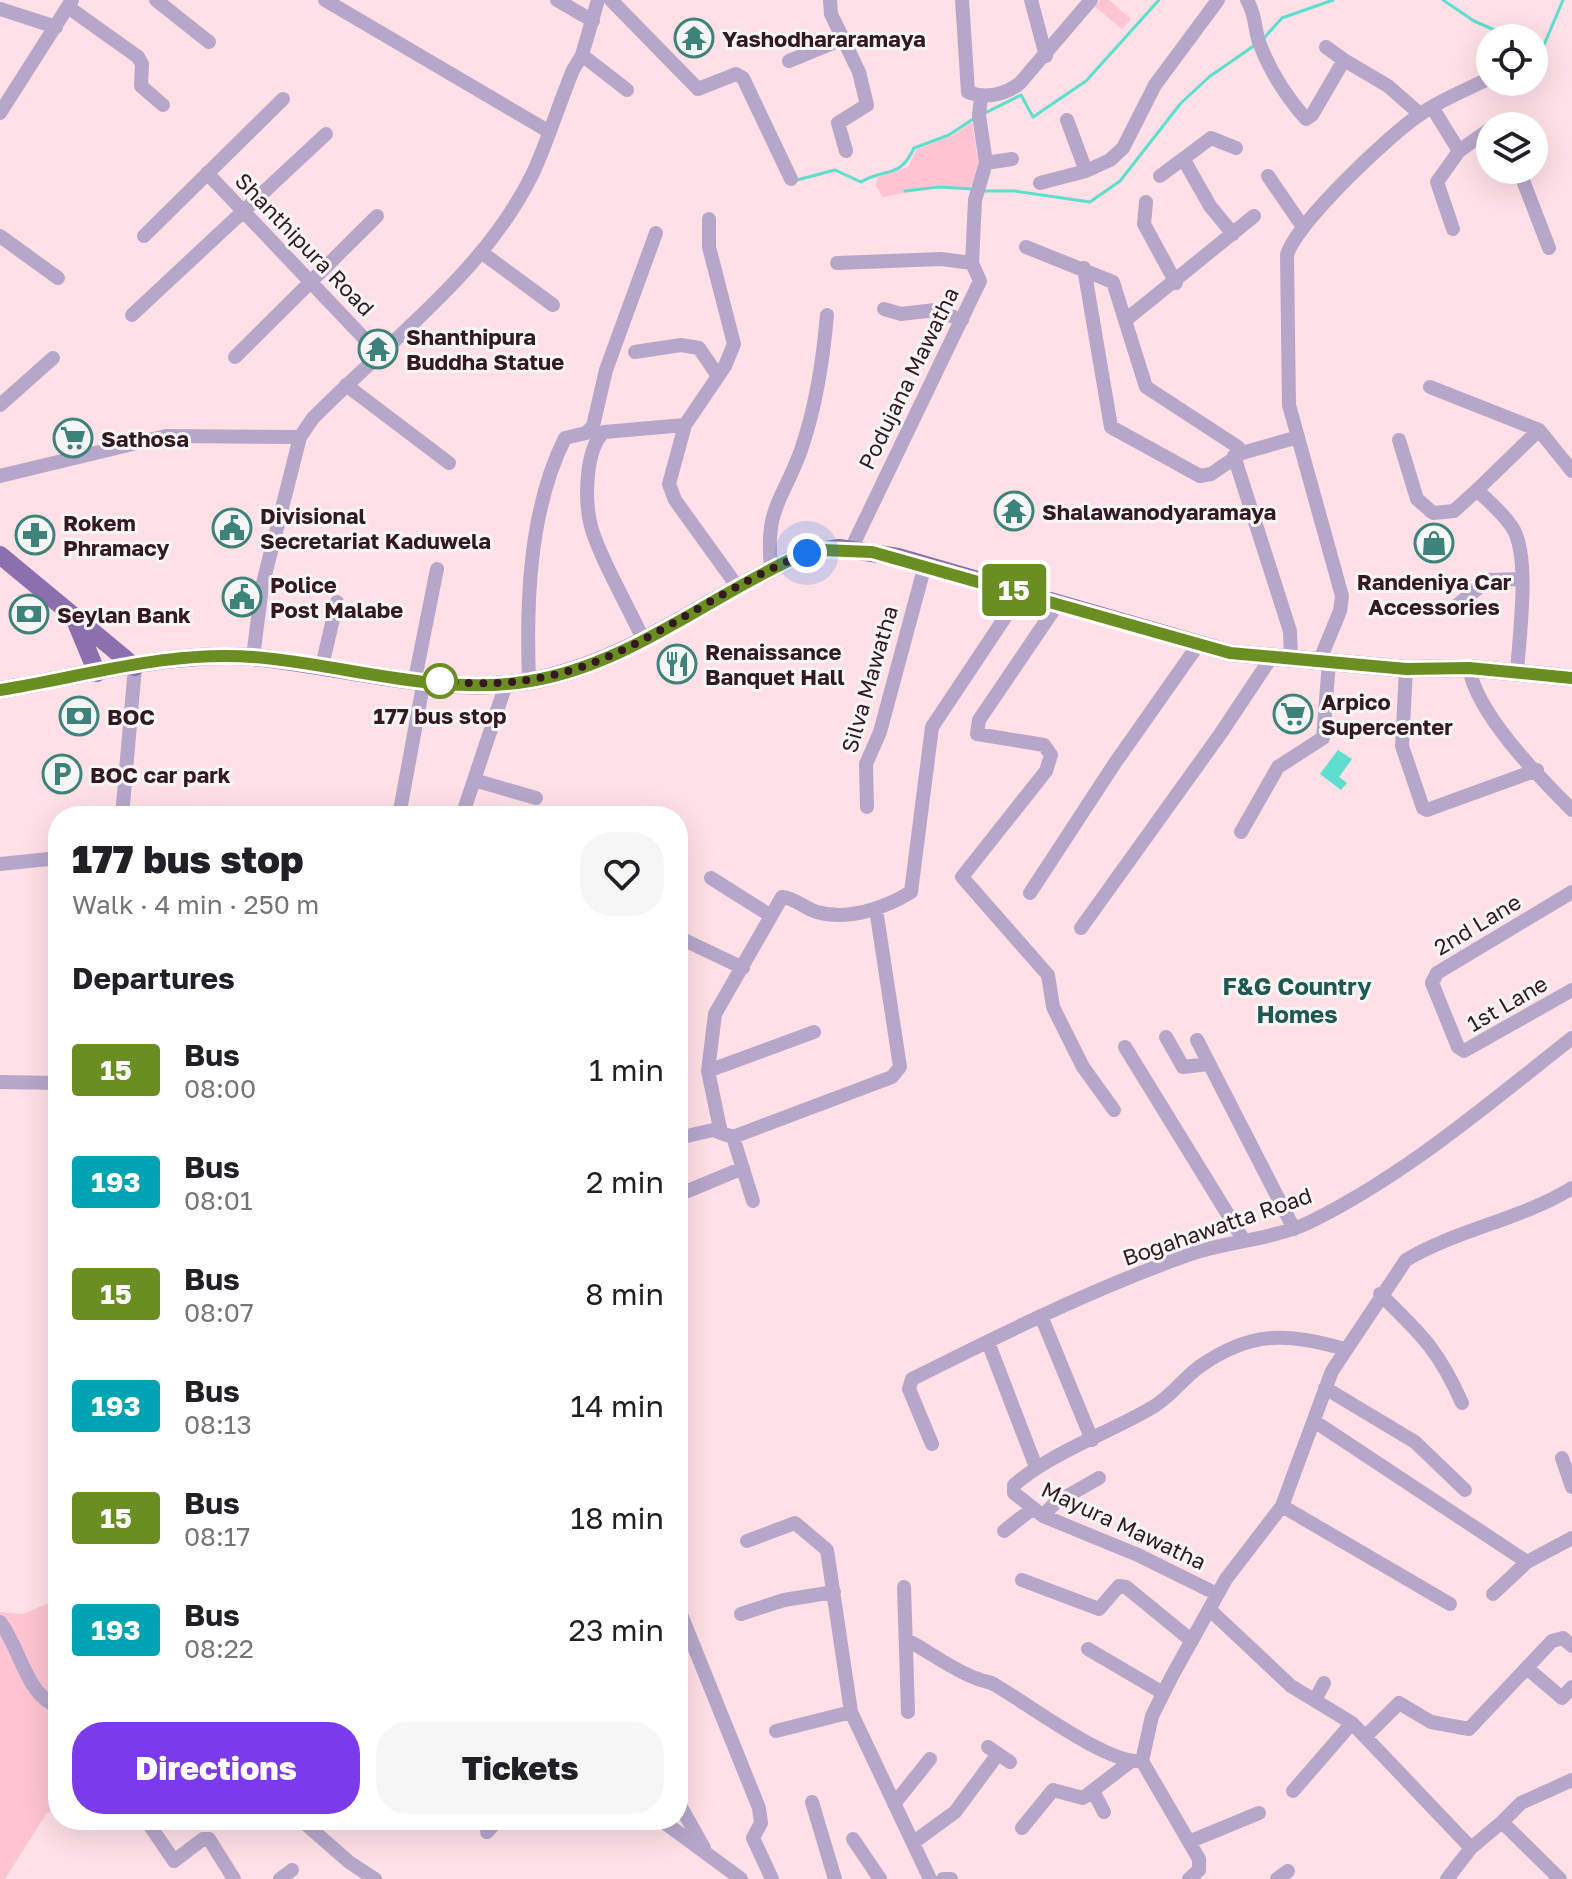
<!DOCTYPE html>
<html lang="en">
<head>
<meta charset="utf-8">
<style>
  :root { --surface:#fff; --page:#f6f6f6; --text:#202124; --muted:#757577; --accent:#7c3aed }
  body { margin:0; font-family:"Golos Text",sans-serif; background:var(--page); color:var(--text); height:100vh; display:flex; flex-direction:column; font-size:30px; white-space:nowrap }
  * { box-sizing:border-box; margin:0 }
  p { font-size:26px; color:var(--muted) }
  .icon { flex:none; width:44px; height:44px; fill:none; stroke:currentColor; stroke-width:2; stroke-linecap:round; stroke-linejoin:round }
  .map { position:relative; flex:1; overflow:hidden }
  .details { position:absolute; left:48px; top:806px; width:640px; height:1024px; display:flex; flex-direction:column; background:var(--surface); border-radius:32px; box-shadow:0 8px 32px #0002 }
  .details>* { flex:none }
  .badge { padding:0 16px; border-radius:6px; font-size:28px; line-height:52px }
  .fabs { position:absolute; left:1476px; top:24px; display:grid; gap:16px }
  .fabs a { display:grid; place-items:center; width:72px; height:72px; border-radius:50%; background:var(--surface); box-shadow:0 8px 32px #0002; font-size:40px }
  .you { position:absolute; width:40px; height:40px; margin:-20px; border:6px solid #fff; border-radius:50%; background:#1a73e8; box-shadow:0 0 0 12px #1a73e833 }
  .map>.badge { position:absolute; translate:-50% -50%; box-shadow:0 0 0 4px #fff }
  h2 { padding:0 24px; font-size:30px; line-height:72px }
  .round { display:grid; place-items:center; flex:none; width:84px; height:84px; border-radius:32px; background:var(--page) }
  .summary { display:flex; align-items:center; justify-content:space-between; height:136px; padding:0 24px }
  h1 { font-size:38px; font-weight:800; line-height:60px }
  .primary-button { display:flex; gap:16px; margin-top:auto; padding:16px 24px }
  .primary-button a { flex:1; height:92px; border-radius:32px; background:var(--accent); color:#fff; font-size:32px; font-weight:800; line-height:92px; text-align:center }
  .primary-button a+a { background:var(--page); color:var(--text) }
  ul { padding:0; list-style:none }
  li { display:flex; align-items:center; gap:24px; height:112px; padding:0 24px }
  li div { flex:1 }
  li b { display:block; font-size:30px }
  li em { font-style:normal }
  li .badge { min-width:88px; font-weight:700; text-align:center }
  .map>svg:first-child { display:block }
</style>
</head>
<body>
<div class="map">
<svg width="1572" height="1879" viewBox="0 0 1572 1879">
  <rect width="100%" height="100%" fill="#ffe0e6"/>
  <path fill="#fec4d1" d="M1100,0H1109L1131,19L1122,29L1095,7Z
    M972,122L980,174L969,188L939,187L882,197L876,185L878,177L908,167L917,149L952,136Z
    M58,1599V1808L46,1814L5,1879H0V1612L23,1614Z"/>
  <path fill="#5edece" d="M1338,750L1352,759L1339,777L1347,783L1341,790L1320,774Z"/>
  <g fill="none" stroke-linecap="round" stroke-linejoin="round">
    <path stroke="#5edece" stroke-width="3" d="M1443,0L1474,21L1513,38
      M1264,38L1282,18L1333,0
      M1534,51L1544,45L1563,0
      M983,114L1021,95L1033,117L1086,81L1159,0
      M797,180L835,170L861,182C886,167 899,180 914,148L949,135L976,117
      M905,191L939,187L973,189
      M985,191H1015L1090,202L1120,181L1181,103L1209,77L1255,45"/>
    <path stroke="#b6a7ca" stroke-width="14" d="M156,0L209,42
      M325,0L548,131
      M557,0L593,21
      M611,0L698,89L736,74L743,78L791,179
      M830,0L831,14L859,72L867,105L838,123L846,151
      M962,0L968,92C985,99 1005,95 1020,83L1091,0
      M1031,0L1046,56
      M1247,0C1256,15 1254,27 1259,42C1270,72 1285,95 1306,119L1312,115L1344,60L1388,86L1420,114
      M68,7L138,57L142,64L141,86L163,105
      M0,9L56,27
      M1326,47L1344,60
      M582,55L627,90
      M789,61L845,38
      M1432,107L1459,151L1490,129
      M0,113L72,0
      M1067,120L1086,171
      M1184,160L1210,206L1233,234
      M986,163L1012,159
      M1519,170L1549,248
      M207,173L379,354
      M1160,176L1211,138L1236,148
      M1268,176L1303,227
      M1040,183L1086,171L1110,160L1123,148L1155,85L1218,0
      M1146,202L1144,224L1176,283
      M709,219V247L734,344L725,366L685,425L669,484L675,500L737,586
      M1453,229L1437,182L1459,151
      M0,236L58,278
      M144,236L283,99
      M1026,247L1113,282L1146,387L1238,447L1242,453
      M481,252L553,305
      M837,263L941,259L972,263L980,281L851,549
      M972,263L975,200L986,163L979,115L981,97
      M1084,268L1111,427L1200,476L1211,474L1242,453L1298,437
      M884,309L901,314L935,310L962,320
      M132,315L326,134
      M1127,319L1254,216
      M635,352L681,345L699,348L718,376
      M235,357L377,216
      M346,385L449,463
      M1430,387L1539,430L1572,471
      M0,405L53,358
      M1399,440L1417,499L1433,513L1454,511L1477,490
      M1234,456L1290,631L1291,660
      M0,476L166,436L300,437
      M771,569C765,506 782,503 801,450C816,407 823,361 827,315
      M1059,602L979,720L977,734L1044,745L1051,755L1046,771L962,877L1048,975L1053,1007L1083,1067L1114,1110
      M1455,607L1488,580L1521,579
      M644,641C630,610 596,551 590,522C585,499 585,449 604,432L685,425
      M253,657L262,587L300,437L313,418C389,341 485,272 533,173C548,140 559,104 573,70L582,55L598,0
      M1319,662L1340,611L1342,596L1289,405L1287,255C1296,223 1391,133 1422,113C1442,99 1466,90 1488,79
      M322,666L337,602
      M1469,668C1477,714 1538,776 1572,810
      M1406,669L1402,746L1423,808L1427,810L1537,770
      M1517,672C1519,637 1531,555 1512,527C1503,513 1488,501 1477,490L1539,430
      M415,679L437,569
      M529,681C526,602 529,510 565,438L586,433L593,426L606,370L656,233
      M474,780L536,798
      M867,807L866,764L880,732L925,565
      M122,816L135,667
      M399,816L424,680
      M462,816L506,684
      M1241,832L1278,767L1323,738L1329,662
      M0,864L58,858
      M711,878L771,916
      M1572,892L1437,973L1432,983L1458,1047L1464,1051L1572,990
      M1030,893L1115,763L1198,645
      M1081,928L1221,733L1271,658
      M678,937L743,968
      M1166,1037L1183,1067L1208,1064
      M1197,1040L1294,1229
      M1125,1047L1243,1239
      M708,1071L814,1032
      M0,1082L58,1083
      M733,1137L892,1077L900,1067L876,909
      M678,1138L713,1130L721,1133
      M678,1195L743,1168
      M753,1201L733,1137L721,1133L708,1071L715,1014L782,897C795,898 804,908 817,912C848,921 885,908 911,892L932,727L1022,592
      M1380,1294C1421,1334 1438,1349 1462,1403
      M1041,1316L1092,1440
      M988,1342L1036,1467
      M1325,1388L1415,1442L1465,1490
      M1314,1421L1527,1562
      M932,1444L909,1389L912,1379C1002,1334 1092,1289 1188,1255C1227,1241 1272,1240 1310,1222C1406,1175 1489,1103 1572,1038
      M1562,1458L1572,1487
      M1282,1506L1450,1604
      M1043,1516L1055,1503L1099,1478
      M1004,1531L1032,1509
      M747,1541L795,1523L827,1550L851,1712L930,1879
      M1022,1580L1099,1609L1119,1586L1126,1587L1192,1641
      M904,1587L908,1712
      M1217,1594L1138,1555L1043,1516L1014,1493V1485C1054,1451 1107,1434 1153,1407C1170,1397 1183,1379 1199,1367C1251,1330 1287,1333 1345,1349
      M1493,1594L1527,1562L1572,1538
      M678,1607L759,1808L761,1823L753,1838L772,1879
      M1209,1609L1291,1686L1352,1723L1471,1848L1502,1822L1560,1879
      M741,1614L784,1600L834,1592
      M0,1622C19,1645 27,1698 58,1706
      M907,1640C930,1652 954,1671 978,1679C984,1682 990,1681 995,1685C1027,1703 1108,1765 1142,1761
      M1088,1649L1163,1693
      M1527,1668L1562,1698L1572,1687
      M1315,1700L1324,1683
      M776,1731L851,1712
      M1366,1736L1399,1703L1431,1722L1469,1729L1552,1641L1563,1638L1572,1646
      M988,1747L1010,1762
      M1093,1791L1104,1812
      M1293,1791L1352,1723
      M678,1802L704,1848
      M812,1802L835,1879
      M894,1804L930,1759
      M146,1820L174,1861L203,1839H209L234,1879
      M301,1820L349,1862L375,1879
      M661,1820L741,1879
      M1502,1822L1521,1803L1572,1780
      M1022,1828L1053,1790L1083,1798L1130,1762
      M487,1832L498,1820
      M853,1839L880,1879
      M1191,1841L1259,1813
      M914,1842L955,1812L998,1754
      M280,1879L292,1870
      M943,1879H951
      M1189,1879L1199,1870V1859L1142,1761L1152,1716L1172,1676L1226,1579L1282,1506L1332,1371L1406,1260C1458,1229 1520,1220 1572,1188
      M1277,1879L1288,1871
      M1447,1879L1471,1848"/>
    <path stroke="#8b6fae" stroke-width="18" d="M0,555L135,667
      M75,620L97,673
      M0,690C80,677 172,650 253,657C341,665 442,697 530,681C626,664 702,602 788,561L807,553L839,548L898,557L1230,653L1406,669L1469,668L1572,678"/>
  </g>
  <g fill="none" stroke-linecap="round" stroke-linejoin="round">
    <g stroke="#fff" stroke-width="18">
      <path id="line" d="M0,690C82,677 169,650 253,657C343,664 439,697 530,681C626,665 702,602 788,561L822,550L872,552L1230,653L1406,669L1469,668L1572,678"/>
    </g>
    <use href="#line" stroke="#6b8e23" stroke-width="12"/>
    <path stroke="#341920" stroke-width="8" stroke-dasharray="0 14.4" d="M440,681C604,699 669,609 807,553"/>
  </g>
  <defs>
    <g id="temple-ring" transform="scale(2)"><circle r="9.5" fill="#f6f6f6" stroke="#3e837a" stroke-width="1.5"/><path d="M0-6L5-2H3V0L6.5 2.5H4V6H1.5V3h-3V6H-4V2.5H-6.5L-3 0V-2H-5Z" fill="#3e837a"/></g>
    <g id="supermarket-ring" transform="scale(2)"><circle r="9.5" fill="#f6f6f6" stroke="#3e837a" stroke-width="1.5"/><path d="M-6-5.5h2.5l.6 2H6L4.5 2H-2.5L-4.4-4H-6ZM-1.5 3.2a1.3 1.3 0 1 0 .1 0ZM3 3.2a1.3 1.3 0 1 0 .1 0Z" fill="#3e837a"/></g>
    <g id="civic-ring" transform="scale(2)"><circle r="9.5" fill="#f6f6f6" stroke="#3e837a" stroke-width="1.5"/><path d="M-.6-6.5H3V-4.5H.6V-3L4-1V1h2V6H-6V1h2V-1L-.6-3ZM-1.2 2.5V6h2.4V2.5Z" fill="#3e837a"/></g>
    <g id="pharmacy-ring" transform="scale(2)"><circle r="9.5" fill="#f6f6f6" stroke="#3e837a" stroke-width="1.5"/><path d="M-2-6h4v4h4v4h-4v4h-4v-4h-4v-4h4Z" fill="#3e837a"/></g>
    <g id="shop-ring" transform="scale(2)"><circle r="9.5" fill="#f6f6f6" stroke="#3e837a" stroke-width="1.5"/><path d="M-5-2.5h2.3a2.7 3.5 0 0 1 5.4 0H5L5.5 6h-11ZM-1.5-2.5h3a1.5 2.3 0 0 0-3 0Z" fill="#3e837a"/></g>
    <g id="bank-ring" transform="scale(2)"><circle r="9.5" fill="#f6f6f6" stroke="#3e837a" stroke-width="1.5"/><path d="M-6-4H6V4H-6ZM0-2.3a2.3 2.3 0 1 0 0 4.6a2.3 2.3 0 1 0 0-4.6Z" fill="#3e837a"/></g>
    <g id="restaurant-ring" transform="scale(2)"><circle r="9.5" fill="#f6f6f6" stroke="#3e837a" stroke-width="1.5"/><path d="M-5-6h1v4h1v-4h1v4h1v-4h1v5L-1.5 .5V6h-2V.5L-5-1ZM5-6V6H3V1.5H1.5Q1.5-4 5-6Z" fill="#3e837a"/></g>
    <g id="parking-ring" transform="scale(2)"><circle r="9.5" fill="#f6f6f6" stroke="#3e837a" stroke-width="1.5"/><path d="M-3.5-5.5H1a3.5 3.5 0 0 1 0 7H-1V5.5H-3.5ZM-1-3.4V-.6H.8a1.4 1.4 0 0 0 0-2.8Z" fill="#3e837a"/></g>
  </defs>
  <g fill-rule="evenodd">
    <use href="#temple-ring" x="694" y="38"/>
    <use href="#temple-ring" x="378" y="349"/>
    <use href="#supermarket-ring" x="73" y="438"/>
    <use href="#temple-ring" x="1014" y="511"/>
    <use href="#civic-ring" x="232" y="528"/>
    <use href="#pharmacy-ring" x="35" y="535"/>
    <use href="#shop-ring" x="1434" y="543"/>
    <use href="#civic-ring" x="242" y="597"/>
    <use href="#bank-ring" x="29" y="614"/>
    <use href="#restaurant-ring" x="677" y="664"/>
    <use href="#supermarket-ring" x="1293" y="714"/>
    <use href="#bank-ring" x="79" y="716"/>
    <use href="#parking-ring" x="62" y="774"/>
  </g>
  <circle fill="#fff" stroke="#6b8e23" stroke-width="4" cx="440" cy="681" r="16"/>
  <g text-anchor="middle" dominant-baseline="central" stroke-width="6" stroke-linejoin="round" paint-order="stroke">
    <g font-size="22" font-weight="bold" fill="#341920" stroke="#f6f6f6" text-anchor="start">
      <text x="722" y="38">Yashodhararamaya</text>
      <text x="406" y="336">Shanthipura<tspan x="406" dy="25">Buddha Statue</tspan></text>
      <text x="101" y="438">Sathosa</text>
      <text x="1042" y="511">Shalawanodyaramaya</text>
      <text x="260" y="515">Divisional<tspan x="260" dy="25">Secretariat Kaduwela</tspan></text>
      <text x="63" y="522">Rokem<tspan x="63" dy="25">Phramacy</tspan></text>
      <text x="1434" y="581" text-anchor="middle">Randeniya Car<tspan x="1434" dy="25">Accessories</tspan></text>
      <text x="270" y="584">Police<tspan x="270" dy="25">Post Malabe</tspan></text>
      <text x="57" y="614">Seylan Bank</text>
      <text x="705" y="651">Renaissance<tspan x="705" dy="25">Banquet Hall</tspan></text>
      <text x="1321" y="701">Arpico<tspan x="1321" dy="25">Supercenter</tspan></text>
      <text x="107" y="716">BOC</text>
      <text x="90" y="774">BOC car park</text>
    </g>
    <g font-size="22" fill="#341920" stroke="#f6f6f6">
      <text transform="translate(305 244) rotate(46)">Shanthipura Road</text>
      <text transform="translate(908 378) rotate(-64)">Podujana Mawatha</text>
      <text transform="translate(869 679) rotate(-74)">Silva Mawatha</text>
      <text transform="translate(1477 924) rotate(-31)">2nd Lane</text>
      <text transform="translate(1507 1003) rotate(-30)">1st Lane</text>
      <text transform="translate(1217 1226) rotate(-19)">Bogahawatta Road</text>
      <text transform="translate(1124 1525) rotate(25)">Mayura Mawatha</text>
    </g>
    <g font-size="22" font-weight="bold" fill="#341920" stroke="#f6f6f6">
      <text x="440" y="715">177 bus stop</text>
    </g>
    <g font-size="24" font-weight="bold" fill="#1f5851" stroke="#f6f6f6">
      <text x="1297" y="985">F&amp;G Country<tspan x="1297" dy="28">Homes</tspan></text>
    </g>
  </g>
</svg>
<div class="fabs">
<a><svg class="icon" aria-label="locate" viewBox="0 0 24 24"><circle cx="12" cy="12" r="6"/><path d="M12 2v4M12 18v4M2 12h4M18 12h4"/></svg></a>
<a><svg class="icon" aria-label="layers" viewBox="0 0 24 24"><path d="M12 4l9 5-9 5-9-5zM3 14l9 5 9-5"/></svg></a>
</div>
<div class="you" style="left:807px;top:553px"></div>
<b class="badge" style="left:1014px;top:590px;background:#6b8e23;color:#fff">15</b>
<section class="details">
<div class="summary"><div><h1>177 bus stop</h1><p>Walk · 4 min · 250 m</p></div><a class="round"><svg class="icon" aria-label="heart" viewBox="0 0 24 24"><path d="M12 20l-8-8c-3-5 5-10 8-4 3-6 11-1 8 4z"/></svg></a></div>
<h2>Departures</h2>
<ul>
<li><span class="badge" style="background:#6b8e23;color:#fff">15</span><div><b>Bus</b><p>08:00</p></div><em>1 min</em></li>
<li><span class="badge" style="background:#00a3b4;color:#fff">193</span><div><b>Bus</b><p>08:01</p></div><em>2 min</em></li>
<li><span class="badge" style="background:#6b8e23;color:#fff">15</span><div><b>Bus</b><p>08:07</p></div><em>8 min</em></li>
<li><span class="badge" style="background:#00a3b4;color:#fff">193</span><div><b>Bus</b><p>08:13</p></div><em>14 min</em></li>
<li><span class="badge" style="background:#6b8e23;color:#fff">15</span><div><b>Bus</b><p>08:17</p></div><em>18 min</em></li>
<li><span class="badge" style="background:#00a3b4;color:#fff">193</span><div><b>Bus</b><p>08:22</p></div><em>23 min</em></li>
</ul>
<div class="primary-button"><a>Directions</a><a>Tickets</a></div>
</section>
</div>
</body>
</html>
